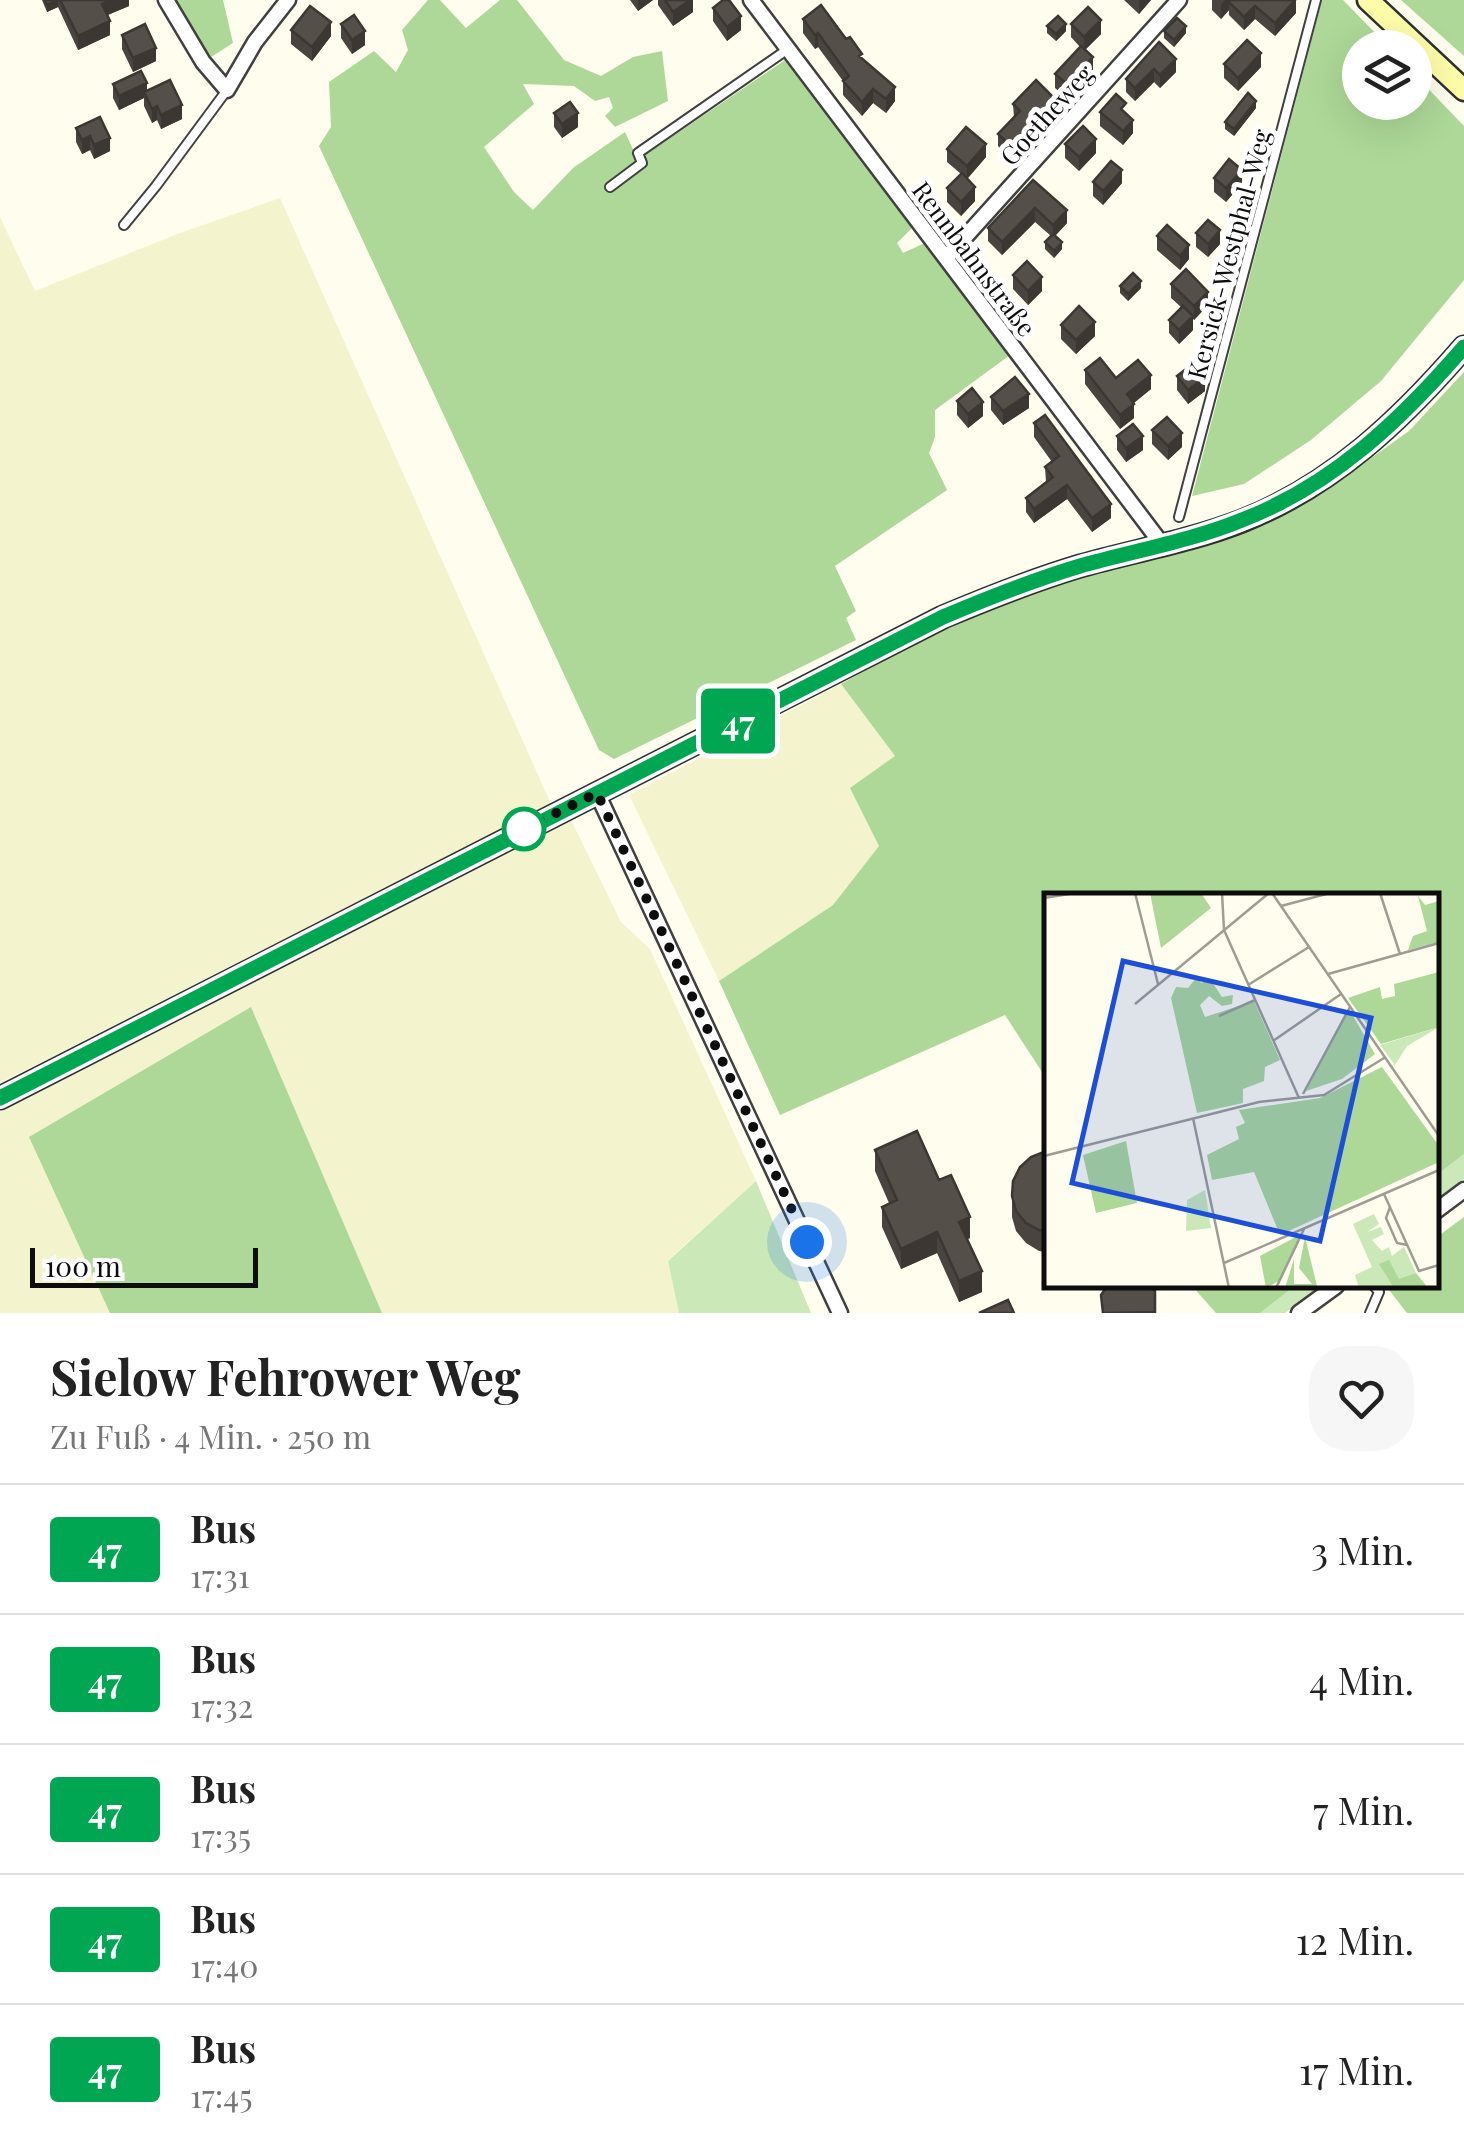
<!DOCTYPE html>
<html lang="de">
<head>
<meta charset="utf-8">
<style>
  :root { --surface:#fff; --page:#f6f6f6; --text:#222; --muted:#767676; --line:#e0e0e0 }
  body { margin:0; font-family:"Playfair Display",serif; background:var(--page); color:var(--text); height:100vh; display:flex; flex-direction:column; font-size:38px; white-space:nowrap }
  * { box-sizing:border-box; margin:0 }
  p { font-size:32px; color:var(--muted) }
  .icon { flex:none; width:55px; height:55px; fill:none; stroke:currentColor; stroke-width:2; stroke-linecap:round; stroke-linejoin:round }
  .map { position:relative; height:1313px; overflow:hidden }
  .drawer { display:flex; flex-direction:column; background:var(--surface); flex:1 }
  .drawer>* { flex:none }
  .badge { padding:0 20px; border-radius:8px; font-size:35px; line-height:65px }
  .buttons { position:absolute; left:1342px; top:30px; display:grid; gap:20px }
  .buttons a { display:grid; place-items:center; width:90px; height:90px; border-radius:50%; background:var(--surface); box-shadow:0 10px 40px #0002; font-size:50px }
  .scale { position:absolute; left:30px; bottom:25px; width:228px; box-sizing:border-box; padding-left:10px; border:5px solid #0d0d0d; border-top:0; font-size:28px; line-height:35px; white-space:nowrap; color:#0d0d0d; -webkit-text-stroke:8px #fff; paint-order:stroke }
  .you { position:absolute; width:50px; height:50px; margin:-25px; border:8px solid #fff; border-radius:50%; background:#1a73e8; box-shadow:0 0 0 15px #1a73e833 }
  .map>.badge { position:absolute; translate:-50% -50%; box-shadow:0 0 0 5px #fff }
  .round { display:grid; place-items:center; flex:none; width:105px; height:105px; border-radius:40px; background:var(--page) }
  .headline { display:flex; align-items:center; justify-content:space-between; height:170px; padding:0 50px }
  h1 { font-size:48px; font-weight:700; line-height:75px }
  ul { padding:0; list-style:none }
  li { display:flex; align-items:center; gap:30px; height:130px; padding:0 50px; border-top:2px solid var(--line) }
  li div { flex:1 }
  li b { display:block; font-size:38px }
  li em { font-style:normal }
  li .badge { min-width:110px; font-weight:700; text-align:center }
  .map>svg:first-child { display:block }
</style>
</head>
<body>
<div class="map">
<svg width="1464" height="1313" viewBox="0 0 1464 1313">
  <rect width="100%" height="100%" fill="#fffded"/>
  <path fill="#f3f4ce" d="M280,198L551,804L0,1083V217L35,291L180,233Z
    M841,684L895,756L879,846L833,905L719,981L629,795Z
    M557,819L571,820L621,922L650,949L756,1181L668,1260L679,1313H0V1108Z"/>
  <path fill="#cbe8b8" d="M1464,1154V1179L1437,1200V1175Z
    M756,1181L811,1313H679L668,1261Z
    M1295,1286H1322L1285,1313H1260Z"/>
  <path fill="#add897" d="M173,0H223L233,43L211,57Z
    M428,0H440L466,28L500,0H517L564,60L601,76L633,57L662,51L668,101L615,127L605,116L613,108L609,97L595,101L574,86L523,84L534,104L484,147L514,192L533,210L573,168L625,132L638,160L785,60L913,227L897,243L903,253L925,243L1010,355L935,410V437L929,453L947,490L835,566L856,611L846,618L856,640L614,759L599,750L319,146L331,127L329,82L374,51L396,72L408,50L402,30Z
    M1322,0H1343L1389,47L1360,48V102H1415V75L1464,126V280L1381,381L1311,440L1244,484L1192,496Z
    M1401,0H1464V56Z
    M1464,372V1154L1437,1175L1436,896H1046V1078L1005,1015L780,1115L719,981L833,905L879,846L850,788L895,756L841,684L958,619L1059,581L1280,515L1346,476L1409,431Z
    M251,1007L382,1313H110L29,1137Z
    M1464,1217V1313H1407L1386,1286H1436L1437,1237Z
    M1192,1286H1295L1260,1313H1216Z"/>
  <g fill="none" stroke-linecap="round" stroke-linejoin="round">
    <g stroke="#404040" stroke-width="12">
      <path id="lane" d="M610,187L642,163L638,153L788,49
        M124,225L156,186L227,90
        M1179,517L1316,0
        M1370,1313L1379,1292L1374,1286"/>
    </g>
    <g stroke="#404040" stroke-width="19">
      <path id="street" d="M166,0L203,62L227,90L255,42L288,0
        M751,0L1161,543
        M947,257L1179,0
        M597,793L840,1313
        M1436,1211L1464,1190
        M1299,1313L1336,1286"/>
    </g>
    <g stroke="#2f2f2f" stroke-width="25">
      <path id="secondary" d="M1368,0L1464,90
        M0,1098L943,617C988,598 1033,580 1080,566C1133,551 1191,541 1242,521C1333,485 1401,420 1464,347"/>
    </g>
    <use href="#lane" stroke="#fff" stroke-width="8"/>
    <use href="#street" stroke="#fff" stroke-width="14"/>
    <use href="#secondary" stroke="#fdfda9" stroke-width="20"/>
  </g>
  <path fill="#49443f" d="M42,0H129V6L108,15L110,35L78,50L58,7L47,12Z
    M630,0H653L638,11Z
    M658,0H693V12L673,26L658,5Z
    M1124,0H1151L1139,14Z
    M1212,0H1296V13L1275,36L1255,19L1244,30L1229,15V10L1221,19L1212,10Z
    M713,8L741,30L727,41L713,21Z
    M803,19L862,58L895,101L886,113L873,103L862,116L843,95V81L818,47L815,49L803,33Z
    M341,24L365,45L352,54L341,38Z
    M1071,24L1101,34L1085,50L1093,71L1067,98L1055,88V74L1080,47L1071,37Z
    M1047,26L1066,31L1056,41L1047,33Z
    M291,30L331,36L312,61L291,44Z
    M1164,31L1186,33L1174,47L1164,38Z
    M122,35L156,61L133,72L122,49Z
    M1159,42L1176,72L1160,88L1154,82L1135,101L1126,92V79Z
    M1224,64L1261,67L1238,91L1224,78Z
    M113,84L147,91L182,119L161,129L157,120L152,123L144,106V98L119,110L113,98Z
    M1013,104L1056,113L1012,160L998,146V134L1014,118Z
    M1256,108L1234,136L1225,129V122Z
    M1100,112L1126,114L1133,133L1123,145L1100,126Z
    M554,113L578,127L562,138L554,127Z
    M76,128L110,151L94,159L90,150L82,154L76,142Z
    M1065,144L1096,153L1079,171L1065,158Z
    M947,149L986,157L967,179L975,201L961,216L947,202V188L961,174L947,162Z
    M1214,178L1242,183L1226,202L1214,192Z
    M1033,180L1067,223L1055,236L1062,249L1054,258L1045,249V242L1051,236L1035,222L1002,255L988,241V228Z
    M1093,182L1122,183L1103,205L1093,196Z
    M1196,233L1220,244L1208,257L1196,247Z
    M1157,236L1189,259L1180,270L1157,250Z
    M1013,275L1042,291L1028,305L1013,289Z
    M1171,284L1208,305L1194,320L1193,319V330L1179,344L1169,333V320L1181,307L1171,298Z
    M1120,286L1141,288L1128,301L1120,293Z
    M1061,325L1095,336L1076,354L1061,339Z
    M1085,370L1151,389L1134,403V418L1120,429L1085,384Z
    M1177,376L1205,391L1188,404L1177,390Z
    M991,397L1029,408L1003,425L991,410Z
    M957,401L983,416L968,428L957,415Z
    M1034,423L1111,518L1092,532L1067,499L1034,523L1026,512V498L1046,482L1045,467L1052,462L1034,437Z
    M1152,430L1182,447L1168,460L1152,444Z
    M1117,436L1143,450L1126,462L1117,450Z
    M875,1150L939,1180L970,1238L967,1239L982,1292L959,1302L937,1253L901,1269L882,1227V1207L889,1203L875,1171Z
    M1046,1151V1252L1039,1251L1026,1243L1016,1231L1012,1217V1196Z"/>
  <path fill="#3c3733" d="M58,0V7L47,12V5Z
    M111,0H129V6L102,17V4Z
    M638,0H653L638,11Z
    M690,0H693V12L673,26V12Z
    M1139,0H1151L1139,14Z
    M1225,0H1233L1229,2V10L1221,19V5Z
    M1296,0V13L1275,36V23Z
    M1255,6V19L1244,30V17Z
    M741,16V30L727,41V27Z
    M1101,20V34L1084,51V37Z
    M110,21V35L78,50V36Z
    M331,22V36L312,61V47Z
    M1066,24V31L1056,41V34Z
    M1186,26V33L1174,47V40Z
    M365,31V45L352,54V40Z
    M818,33V47L815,49V35Z
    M156,48V61L133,72V58Z
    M1261,53V67L1238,91V78Z
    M1093,57V71L1067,98V84Z
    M1176,59V72L1160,88V75Z
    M1154,69V82L1135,101V88Z
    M147,83V97L144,92V98L119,110V96Z
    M895,87V101L886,113V99Z
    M873,89V103L862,116V102Z
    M1056,100V113L1012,160V147Z
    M1256,101V108L1234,136V129Z
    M182,105V119L161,129V115Z
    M157,106V120L152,123V109Z
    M578,113V127L562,138V124Z
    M1133,120V133L1123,145V131Z
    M90,136V150L82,154V140Z
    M110,138V151L94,159V145Z
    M1096,139V153L1079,171V157Z
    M986,144V157L967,179V166Z
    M1122,170V183L1103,205V191Z
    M1242,170V183L1226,202V188Z
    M975,187V201L961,216V202Z
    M1035,208V222L1002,255V242Z
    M1067,210V223L1053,238V225Z
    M1220,230V244L1208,257V244Z
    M1062,242V249L1054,258V251Z
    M1189,245V259L1180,270V256Z
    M1042,277V291L1028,305V291Z
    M1141,281V288L1128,301V294Z
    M1208,292V305L1194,320V306Z
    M1193,316V330L1179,344V330Z
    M1095,322V336L1076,354V340Z
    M1151,375V389L1127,408V394Z
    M1205,377V391L1188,404V390Z
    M1029,394V408L1003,425V411Z
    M983,402V416L968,428V414Z
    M1134,404V418L1120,429V415Z
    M1182,433V447L1168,460V446Z
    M1143,436V450L1126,462V448Z
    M1067,485V499L1034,523V509Z
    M1111,504V518L1092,532V518Z
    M970,1217V1238L959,1243V1222Z
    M937,1232V1253L901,1269V1249Z
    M982,1271V1292L959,1302V1281Z"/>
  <path fill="#554f49" stroke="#3c3733" stroke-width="2.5" d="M45,0H58L47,5Z
    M60,0H111L102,4L110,21L78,36Z
    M665,0H690L673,12Z
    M723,0H729L741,16L727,27L713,8Z
    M1231,0H1295L1275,23L1255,6L1244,17L1229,2Z
    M821,5L846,39L850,37L862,54L859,56L895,87L886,99L873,89L862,102L843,81L849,76L818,33L815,35L803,19Z
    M310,6L331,22L312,47L291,30Z
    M1088,7L1101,20L1084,37L1071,24Z
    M354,15L365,31L352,40L341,24Z
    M1058,16L1066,24L1056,34L1047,26Z
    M1177,18L1186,26L1174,40L1164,31Z
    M145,24L156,48L133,58L122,35Z
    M1247,40L1261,53L1238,78L1224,64Z
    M1159,42L1176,59L1160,75L1154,69L1135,88L1126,79Z
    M1081,46L1093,57L1067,84L1055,74Z
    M141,71L147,83L119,96L113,84Z
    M170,80L182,105L161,115L157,106L152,109L144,92Z
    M1036,80L1056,100L1012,147L998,134L1020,111L1013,104Z
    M1248,93L1256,101L1234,129L1225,122Z
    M1116,94L1126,103L1121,109L1133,120L1123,131L1100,112Z
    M570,102L578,113L562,124L554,113Z
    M100,117L110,138L94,145L90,136L82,140L76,128Z
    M1083,126L1096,139L1079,157L1065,144Z
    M966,127L986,144L967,166L947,149Z
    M1229,159L1242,170L1226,188L1214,178Z
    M1111,161L1122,170L1103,191L1093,182Z
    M962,173L975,187L961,202L947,188Z
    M1033,180L1067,210L1053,225L1035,208L1002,242L988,228Z
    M1208,220L1220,230L1208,244L1196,233Z
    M1167,225L1189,245L1180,256L1157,236Z
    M1053,234L1062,242L1054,251L1045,242Z
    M1027,261L1042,277L1028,291L1013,275Z
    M1186,269L1208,292L1194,306L1171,284Z
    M1133,273L1141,281L1128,294L1120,286Z
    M1079,306L1095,322L1076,340L1061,325Z
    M1183,306L1193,316L1179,330L1169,320Z
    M1100,358L1116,378L1138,360L1151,375L1127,394L1134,404L1120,415L1085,370Z
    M1191,365L1205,377L1188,390L1177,376Z
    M1015,377L1029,394L1003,411L991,397Z
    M972,388L983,402L968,414L957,401Z
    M1045,415L1111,504L1092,518L1067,485L1034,509L1026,498L1053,477L1045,467L1059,456L1034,423Z
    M1167,417L1182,433L1168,446L1152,430Z
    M1133,424L1143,436L1126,448L1117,436Z
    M917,1131L939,1180L951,1175L970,1217L959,1222L982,1271L959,1281L937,1232L901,1249L882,1207L897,1200L875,1150Z
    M1046,1151V1231L1039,1230L1026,1223L1016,1211L1012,1196L1013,1181L1020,1167L1031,1157Z
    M1107,1286H1149L1155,1291V1312L1103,1313L1101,1295Z
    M1008,1300L1014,1313H979Z"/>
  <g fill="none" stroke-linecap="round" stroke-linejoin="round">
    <g stroke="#fff" stroke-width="22">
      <path id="line" d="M0,1098L943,617C988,598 1033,580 1080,566C1133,551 1191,541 1242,520C1333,485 1401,420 1464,347"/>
    </g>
    <use href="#line" stroke="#00a651" stroke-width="15"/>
    <path stroke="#0d0d0d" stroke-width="10" stroke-dasharray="0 18" d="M524,829L597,793L807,1242"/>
  </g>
  <circle fill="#fff" stroke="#00a651" stroke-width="5" cx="524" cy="829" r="20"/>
  <g text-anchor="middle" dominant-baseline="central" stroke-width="10" stroke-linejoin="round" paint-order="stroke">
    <g font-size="25" fill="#0d0d0d" stroke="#fff">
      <text transform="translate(1046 114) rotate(-48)">Goetheweg</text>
      <text transform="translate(1228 254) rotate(-75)">Kersick-Westphal-Weg</text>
      <text transform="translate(975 258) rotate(53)">Rennbahnstraße</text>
    </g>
  </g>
  <g transform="translate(1044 893)">
    <rect width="395" height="395" fill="#fffded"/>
    <path d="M395,134L363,153L351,172L336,152ZM161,297L167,335L142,338L143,307ZM330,321L335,331L323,339L337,334L340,341L328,347L338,358L345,354L348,363L360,354L372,380L350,395H315L311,382L328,374L309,331Z" fill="#cbe8b8"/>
    <path d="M106,0H157L167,15L117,55ZM374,3L381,12L395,8V49L364,57L369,43L383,38ZM395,79V134L337,151L304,105L336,94L338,106L351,103L350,91ZM153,84L157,90L166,86L178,104L189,102L188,111L178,113L165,103L156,112L161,124L210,108L236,167L221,174L220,188L199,196V210L153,220L127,105L132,94L144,95ZM305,116L331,161L298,186L262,198ZM338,174L395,253V269L236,342L210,279L168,287L163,262L195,246L192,234L201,230L195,217L276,205ZM82,248L93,310L52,320L39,262ZM259,340L235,388L222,395L216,363ZM261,344L273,393L241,395L250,366V391H268L255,375ZM345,367L355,386L372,380L384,395H350L335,371Z" fill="#add897"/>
    <path fill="none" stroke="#9e9d93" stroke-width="2.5" d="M91,0L114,91M178,0L180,37L255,205M228,0L395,243M336,0L356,61M0,5L31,0M237,13L286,0M284,81L395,50M204,92L265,54M91,111L225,0M175,123L211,107M229,148L297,101M259,201L306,114M149,225L185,395M0,263L215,209L280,202L340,165M340,301L375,378L395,372M346,314L342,325L353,350L363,352M180,370L395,277M232,395L260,336"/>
    <path fill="#1d4ed8" fill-opacity="0.15" stroke="#1d4ed8" stroke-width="5" d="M79,68L327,125L276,348L28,290Z"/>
    <rect width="395" height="395" fill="none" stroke="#0d0d0d" stroke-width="5"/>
  </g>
</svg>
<div class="buttons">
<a><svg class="icon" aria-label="layers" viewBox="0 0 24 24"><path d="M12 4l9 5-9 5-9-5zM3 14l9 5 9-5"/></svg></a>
</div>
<div class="scale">100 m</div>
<div class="you" style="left:807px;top:1242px"></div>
<b class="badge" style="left:738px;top:721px;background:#00a651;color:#fff">47</b>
</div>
<section class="drawer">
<div class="headline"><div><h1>Sielow Fehrower Weg</h1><p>Zu Fuß · 4 Min. · 250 m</p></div><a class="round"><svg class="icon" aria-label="heart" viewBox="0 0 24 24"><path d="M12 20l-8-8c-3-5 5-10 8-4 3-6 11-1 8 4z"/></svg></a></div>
<ul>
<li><span class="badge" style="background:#00a651;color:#fff">47</span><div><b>Bus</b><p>17:31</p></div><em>3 Min.</em></li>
<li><span class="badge" style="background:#00a651;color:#fff">47</span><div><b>Bus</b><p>17:32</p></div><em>4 Min.</em></li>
<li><span class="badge" style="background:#00a651;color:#fff">47</span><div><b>Bus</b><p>17:35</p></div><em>7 Min.</em></li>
<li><span class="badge" style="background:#00a651;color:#fff">47</span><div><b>Bus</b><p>17:40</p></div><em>12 Min.</em></li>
<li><span class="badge" style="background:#00a651;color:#fff">47</span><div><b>Bus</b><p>17:45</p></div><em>17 Min.</em></li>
</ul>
</section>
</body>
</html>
